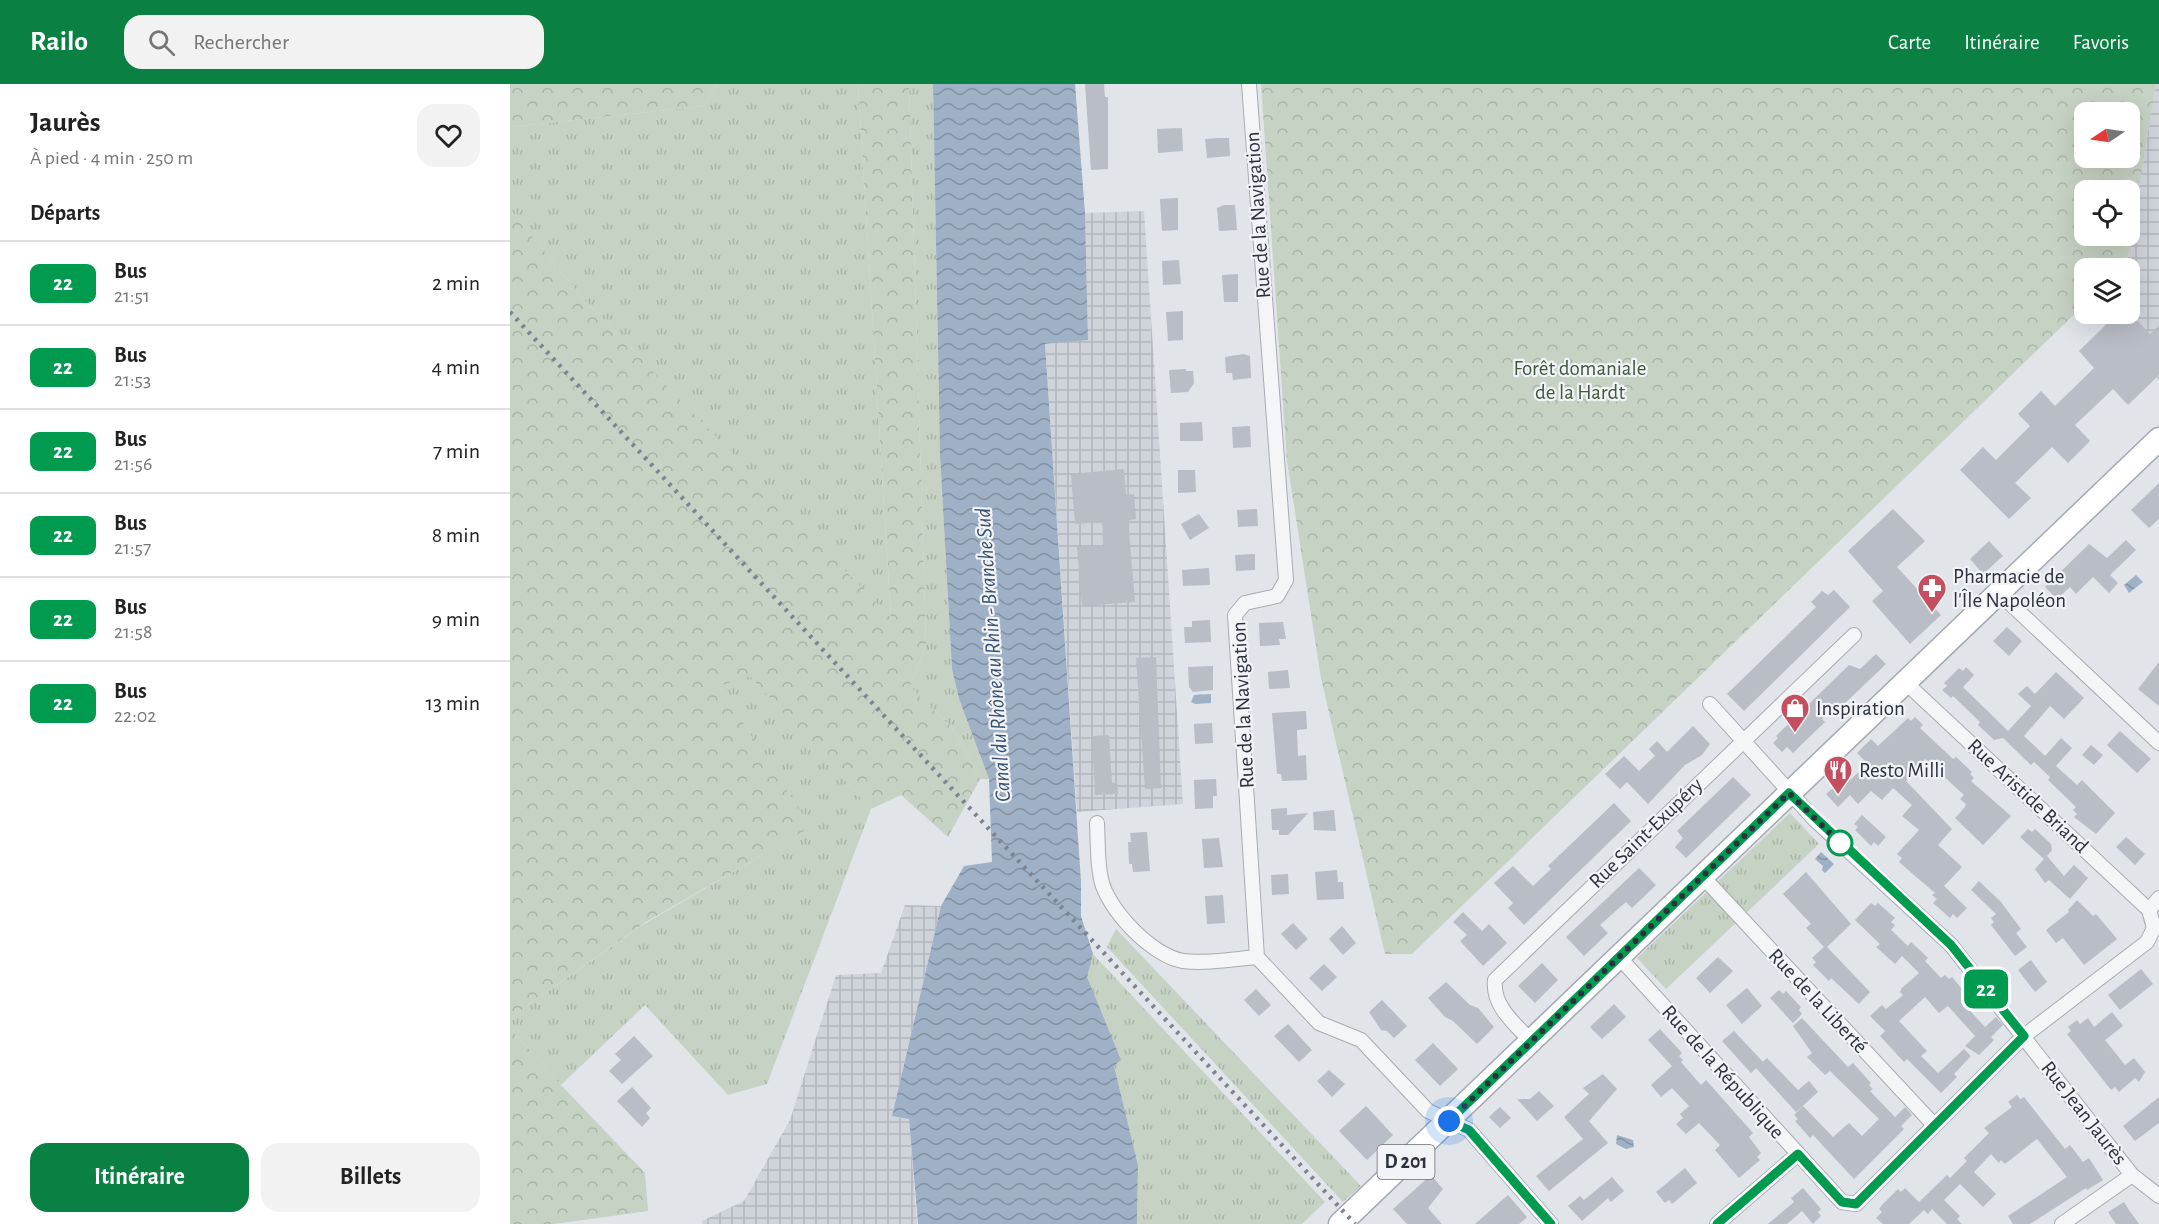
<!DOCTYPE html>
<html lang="fr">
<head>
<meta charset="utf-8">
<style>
  :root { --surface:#fff; --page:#f2f2f2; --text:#222; --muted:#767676; --line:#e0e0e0; --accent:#0b8043 }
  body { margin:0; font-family:"Alegreya Sans",sans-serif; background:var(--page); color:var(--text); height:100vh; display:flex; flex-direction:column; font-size:22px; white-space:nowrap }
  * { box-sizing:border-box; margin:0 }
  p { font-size:20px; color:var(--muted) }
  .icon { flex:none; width:33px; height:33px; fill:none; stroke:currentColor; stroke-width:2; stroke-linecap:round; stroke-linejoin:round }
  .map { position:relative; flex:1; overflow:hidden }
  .side { display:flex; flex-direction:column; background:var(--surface); width:510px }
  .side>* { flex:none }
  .badge { padding:0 12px; border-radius:9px; font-size:21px; line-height:39px }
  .needle { width:39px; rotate:257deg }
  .buttons { position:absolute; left:1564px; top:18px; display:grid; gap:12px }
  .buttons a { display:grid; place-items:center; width:66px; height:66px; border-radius:12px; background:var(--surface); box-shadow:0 6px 24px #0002; font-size:30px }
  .you { position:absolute; width:30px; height:30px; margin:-15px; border:4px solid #fff; border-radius:50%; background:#1a73e8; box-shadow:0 0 0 9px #1a73e833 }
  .map>.badge { position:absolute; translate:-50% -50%; box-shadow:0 0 0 3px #fff }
  h2 { padding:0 30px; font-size:22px; line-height:54px }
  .round { display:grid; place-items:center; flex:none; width:63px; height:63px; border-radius:18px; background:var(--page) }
  .head { display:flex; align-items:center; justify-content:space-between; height:102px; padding:0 30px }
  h1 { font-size:28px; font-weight:700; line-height:45px }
  .action { display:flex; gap:12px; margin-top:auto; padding:12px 30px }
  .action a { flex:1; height:69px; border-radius:18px; background:var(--accent); color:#fff; font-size:24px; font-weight:700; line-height:69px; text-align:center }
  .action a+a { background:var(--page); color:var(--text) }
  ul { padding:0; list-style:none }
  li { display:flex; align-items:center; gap:18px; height:84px; padding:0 30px; border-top:2px solid var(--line) }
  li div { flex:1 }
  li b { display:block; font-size:22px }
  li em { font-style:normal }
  li .badge { min-width:66px; font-weight:700; text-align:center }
  header { display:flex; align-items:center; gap:36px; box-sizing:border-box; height:84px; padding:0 30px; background:var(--accent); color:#fff }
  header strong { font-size:28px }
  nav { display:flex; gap:33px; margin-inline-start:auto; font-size:21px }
  .search { width:420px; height:54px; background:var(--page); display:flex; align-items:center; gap:15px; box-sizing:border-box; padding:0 21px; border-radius:18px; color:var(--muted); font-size:22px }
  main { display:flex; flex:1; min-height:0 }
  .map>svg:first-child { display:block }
</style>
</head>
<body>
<header>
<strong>Railo</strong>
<div class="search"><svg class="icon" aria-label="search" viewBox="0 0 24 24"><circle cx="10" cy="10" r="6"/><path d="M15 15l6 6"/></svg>Rechercher</div>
<nav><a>Carte</a><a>Itinéraire</a><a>Favoris</a></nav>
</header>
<main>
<section class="side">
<div class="head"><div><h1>Jaurès</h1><p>À pied · 4 min · 250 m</p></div><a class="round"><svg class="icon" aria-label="heart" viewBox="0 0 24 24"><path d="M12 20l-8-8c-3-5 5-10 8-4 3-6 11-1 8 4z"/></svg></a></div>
<h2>Départs</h2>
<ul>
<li><span class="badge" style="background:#009b4e;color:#fff">22</span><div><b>Bus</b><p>21:51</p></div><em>2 min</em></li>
<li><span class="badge" style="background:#009b4e;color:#fff">22</span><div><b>Bus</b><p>21:53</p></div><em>4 min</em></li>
<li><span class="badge" style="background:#009b4e;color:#fff">22</span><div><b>Bus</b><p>21:56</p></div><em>7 min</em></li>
<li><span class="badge" style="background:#009b4e;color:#fff">22</span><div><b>Bus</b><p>21:57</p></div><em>8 min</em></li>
<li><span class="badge" style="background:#009b4e;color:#fff">22</span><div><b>Bus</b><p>21:58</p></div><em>9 min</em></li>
<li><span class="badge" style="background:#009b4e;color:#fff">22</span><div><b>Bus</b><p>22:02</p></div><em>13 min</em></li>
</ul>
<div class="action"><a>Itinéraire</a><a>Billets</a></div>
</section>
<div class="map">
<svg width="1649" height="1140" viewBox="0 0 1649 1140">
  <defs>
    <pattern id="industrial-grid" width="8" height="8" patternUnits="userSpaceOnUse" patternTransform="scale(1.5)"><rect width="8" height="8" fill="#cfd3da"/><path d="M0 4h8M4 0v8" fill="none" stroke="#b2b6bc"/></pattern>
    <pattern id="grass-tufts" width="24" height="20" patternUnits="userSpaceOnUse" patternTransform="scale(1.5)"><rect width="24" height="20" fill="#c6d2c3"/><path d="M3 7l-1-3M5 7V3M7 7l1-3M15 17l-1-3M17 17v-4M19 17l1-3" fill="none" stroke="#aab5a9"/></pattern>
    <pattern id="forest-crowns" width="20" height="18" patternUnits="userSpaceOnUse" patternTransform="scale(1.5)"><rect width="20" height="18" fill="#c6d2c3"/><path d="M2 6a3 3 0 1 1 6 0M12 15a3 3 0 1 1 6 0" fill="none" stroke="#aab5a9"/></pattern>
    <pattern id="water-waves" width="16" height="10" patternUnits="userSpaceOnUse" patternTransform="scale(1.5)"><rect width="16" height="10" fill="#9fb1c6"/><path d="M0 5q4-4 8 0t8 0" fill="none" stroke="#8291a2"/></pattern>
  </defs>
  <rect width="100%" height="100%" fill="#e1e4e9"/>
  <path fill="url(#industrial-grid)" d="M1646,0H1649V296L1584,230H1620V184H1616Z
    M634,127L673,720L567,728L535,259L578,255L575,129Z
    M395,821L431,822L382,1032L399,1035L407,1140H192V1137L234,1117L280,1036L326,891L371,889Z"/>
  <path fill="url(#grass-tufts)" d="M207,0H348L381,535L74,216L0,125V43L194,22Z
    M399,0H423L430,371L442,585L449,615L479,695H470L444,646L400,603L416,560Z
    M240,591L361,725L257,1000L218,1011L135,921L51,1001L0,944V934L131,842L300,743L209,602Z
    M1280,729L1309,760L1156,905L1127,874Z
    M606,845L851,1102L833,1118L597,863Z
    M583,870L815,1118L792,1140H627L628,1081L604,982L576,893Z"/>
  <path fill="url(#forest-crowns)" fill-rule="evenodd" d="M0,0H207L194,22L0,43Z
    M348,0H399L416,560L400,603L444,646L470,695L438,753L391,711L361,725L240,592L209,602L301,743L136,838L0,934V125L74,216L381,534Z
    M751,0H1646L1616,184H1575V220L902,870H875L811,594L777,377ZM1620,28V74H1575V28ZM1620,106V152H1575V106Z
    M0,944L51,1001L135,1089L138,1127L44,1140H0Z"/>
  <path fill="url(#water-waves)" d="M423,0H565L575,129L578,256L535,260L571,798V832L583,870L577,893L611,976L604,982L628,1081L627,1140H408L399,1035L382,1032L431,822L454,782L482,778L479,695L449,615L442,585L430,371Z
    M1626,491L1633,498L1619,509L1614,501Z
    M701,610V619L685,620L681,618L684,611Z
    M1311,768L1324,780L1315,789L1312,786L1313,782L1305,775Z
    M1107,1051L1123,1056L1124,1063L1116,1065L1106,1060Z"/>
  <path fill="#b9bdc5" d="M575,0H594L595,13H598V85L581,86Z
    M672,44L673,67L648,69L647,45Z
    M708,54H719L720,72L697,74L695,55Z
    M668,114V146L652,147L650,115Z
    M714,121H725L727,146L709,147L707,124Z
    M669,176L671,200L653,201L652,177Z
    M728,190V218H714L712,191Z
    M673,227V256L658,257L656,228Z
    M1620,229L1640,250L1649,241V291L1618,321L1603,305L1565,341L1580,357L1558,379L1542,363L1505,399L1521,414L1499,435L1450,386L1473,363L1486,376L1520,342L1508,330L1531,307L1545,322L1584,284L1569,267L1601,236L1595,230Z
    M733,270L740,272L741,294L723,296L722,289H716L715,273Z
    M676,285V287H683L684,299L678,308L661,309L659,286Z
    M692,338L693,357H670V339Z
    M740,342L741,363L723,364L722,343Z
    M614,385L616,411L624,410L626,435L618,436L625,518L572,522L567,463L593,461L592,438L565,440L561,390Z
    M668,386H685L686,408L668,409Z
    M1649,399V435L1639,444L1621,426Z
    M747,425L748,442L728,443L727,426Z
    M1383,425L1415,457L1387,483L1431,531L1400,560L1362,517L1373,507L1338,467Z
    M689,430L699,444L680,456L671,440Z
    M1616,456L1626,466L1600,491L1608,499L1599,509L1583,493L1566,510L1560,503L1547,515L1535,503L1579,460L1597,474Z
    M1479,457L1493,472L1473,490L1460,475Z
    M745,470V486L726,487L725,471Z
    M699,484L700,501L673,502L672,486Z
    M1324,506L1340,523L1234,627L1217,610L1306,523L1301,518L1312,507L1318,511Z
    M700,536L701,558L675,559L674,543H682V537Z
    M773,538L776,555H769L770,561L750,562L749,539Z
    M1497,543L1512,557L1499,572L1483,557Z
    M1366,570L1376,580L1332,622L1328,618L1312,635L1315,638L1283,669L1277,663L1272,668L1263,659L1268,654L1266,652L1339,581L1350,585Z
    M646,573L651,704L635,705L626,574Z
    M1649,578V622L1628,605Z
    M703,582V606L683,608L679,603L678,583Z
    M1456,583L1464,591L1453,603L1498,647L1521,622L1508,610L1517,602L1525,610L1546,588L1574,614L1554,635L1540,622L1514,652L1535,672L1551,654L1562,664L1546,682L1567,701L1572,696L1605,729L1586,750L1564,733L1567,730L1563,726L1566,723L1538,696L1540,693L1524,678L1521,681L1493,654L1484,656L1468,641L1470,638L1443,612L1441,614L1432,606L1437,602L1434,599L1449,584L1453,587Z
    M778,586L780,604L759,605L758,588Z
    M796,627L797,645L787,646L788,672L796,671L797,696L772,697L771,690H767L762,629Z
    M1405,633L1413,641L1410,644L1443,675L1446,673L1462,688L1460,690L1464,694L1461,697L1501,732L1473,761L1445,734L1455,723L1456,720L1450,715L1454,711L1415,675L1396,697L1442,745L1428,761L1452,783L1434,802L1457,824L1447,834L1443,830L1440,834L1423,819L1427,815L1422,811L1425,809L1389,778L1392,774L1387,770L1409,746L1392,732L1402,721L1383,704L1372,716L1361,707L1348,720L1340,711L1328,723L1316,710L1337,692L1340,696L1358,680L1347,669L1361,655L1368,662L1398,634L1401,637Z
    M702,639L703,659L685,660L684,640Z
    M1183,642L1200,660L1192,671L1175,681L1138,720L1117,698L1110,705L1095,690L1114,672L1129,687L1145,672L1139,665L1147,657L1157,668Z
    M1610,647L1641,675L1627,689L1597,661Z
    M599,651L602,699L607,698L608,710L585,711L582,652Z
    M1581,661L1593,671L1584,681L1572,671Z
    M1223,693L1241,711L1176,774L1165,763L1173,754L1167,747Z
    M706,695L707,712H703V724L685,725L684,696Z
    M1104,719L1121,737L1014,841L998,824L1003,819L984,799L1003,782L1023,802L1041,785L1038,782Z
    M777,724V731L798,729L778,751H769V746H762L761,725Z
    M824,726L826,747L804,746L803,728Z
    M1352,731L1376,753L1368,762L1364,758L1361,762L1345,746L1348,743L1344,740Z
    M1518,745L1522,748L1525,745L1541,760L1542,766L1537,772L1554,792L1564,781L1578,794L1560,815L1539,796L1535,799L1525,785L1534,775L1510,753Z
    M637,748L640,787L623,788L622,780H619L618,758H621L620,749Z
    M1616,753L1635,770L1625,781L1606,763Z
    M709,754L713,783L694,784L692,755Z
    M1129,784L1146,801L1122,824L1116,818L1090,841L1098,849L1074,872L1056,853Z
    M827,786L828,798H833L834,815L807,816L805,788Z
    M1296,788L1341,840L1317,863L1360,908L1349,920L1321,894L1319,897L1303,881L1306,878L1302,874L1314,863L1296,844L1301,840L1273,810Z
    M778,790L779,810L762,811L761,791Z
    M1469,797L1491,818L1511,845L1506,849L1517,863L1505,872L1481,841L1484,838L1481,834L1486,830L1461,806Z
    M713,811L715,839L697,840L695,812Z
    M1567,816L1583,832L1586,830L1607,855L1574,881L1553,854L1546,859L1536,846L1559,828L1558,826Z
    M1361,819L1365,822L1368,819L1385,834L1381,838L1385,841L1381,846L1398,862L1401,858L1413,869L1418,874L1415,877L1431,894L1435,891L1439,895L1442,893L1456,910L1452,913L1455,917L1453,919L1475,943L1486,933L1493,941L1481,953L1484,956L1469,971L1455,962L1465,952L1438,922L1429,929L1415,913L1389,937L1417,967L1411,972L1428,989L1454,965L1461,972L1444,990L1447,993L1431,1009L1397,975L1394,978L1370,952L1375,947L1360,932L1372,921L1376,925L1393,911L1390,908L1392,904L1409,889L1392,872L1385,880L1366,863L1370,860L1345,836Z
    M953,828L972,847L979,840L997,859L973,882L950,857L957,851L943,838Z
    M783,839L798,855L786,866L771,850Z
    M832,842L846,859L833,871L819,855Z
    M1208,873L1223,887L1200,909L1186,894Z
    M1521,876L1537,898L1525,908L1508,886Z
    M1032,879L1048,896L1025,919L1008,902Z
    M814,880L827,893L812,907L799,894Z
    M1631,885L1643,900L1610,926L1598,911Z
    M936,898L960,921L968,924L984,943L967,960L943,937L935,933L918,914Z
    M1237,904L1252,922L1232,940L1216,921Z
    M746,905L761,921L749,932L734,916Z
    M1269,906L1273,910L1276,907L1291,923L1289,926L1292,930L1283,939L1260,914Z
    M872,916L897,942L884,954L877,947L871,946L859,928Z
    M1104,920L1116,933L1092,955L1080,943Z
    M1602,928L1613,942L1595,956L1615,981L1624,974L1635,988L1629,998L1625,994L1609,1008L1605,1003L1601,1006L1557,950L1561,947L1558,943L1567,936L1570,940L1578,934L1584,943Z
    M1292,934L1338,983L1343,979L1361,999L1359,1001L1363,1005L1360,1007L1385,1033L1395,1023L1402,1031L1391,1042L1394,1045L1344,1095L1303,1051L1300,1054L1285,1037L1288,1035L1284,1031L1293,1022L1323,1053L1339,1039L1352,1052L1369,1035L1320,987L1315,991L1297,973L1302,969L1283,942Z
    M778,940L802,966L789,978L764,952Z
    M1150,945L1172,969L1169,972L1173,976L1171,978L1191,1001L1196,996L1243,1049L1239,1053L1251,1069L1247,1073L1250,1076L1229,1094L1205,1066L1210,1061L1189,1039L1176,1050L1166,1040L1173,1034L1170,1030L1179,1022L1162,1004L1151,1013L1141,1001L1162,982L1138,956Z
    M1224,947L1253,978L1241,989L1212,957Z
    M124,952L143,972L112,1000L99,987L111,976L105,970Z
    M923,959L948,985L930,1002L905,976Z
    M1257,974L1288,1006L1299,997L1308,1008L1286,1028L1246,984Z
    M819,986L835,1000L822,1013L807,997Z
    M1093,990L1107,1005L1079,1037L1098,1059L1039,1107L1026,1092L1073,1055L1054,1033L1079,1010L1073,1004Z
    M122,1003L141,1024L136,1029L140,1034L132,1043L107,1017Z
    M1029,1007L1044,1022L1027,1037L1007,1015H1020Z
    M1507,1011L1510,1015L1514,1013L1555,1065L1560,1061L1573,1078L1579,1074L1593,1096L1577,1106L1576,1104L1520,1140H1503L1498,1132L1557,1093L1527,1055L1495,1080L1491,1076L1489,1079L1481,1070L1464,1088L1486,1110L1473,1123L1450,1100L1434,1116L1450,1132L1447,1135L1452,1140H1437L1422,1125L1418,1130L1414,1126L1399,1140H1373L1366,1134L1372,1128L1369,1125L1372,1121L1388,1105L1391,1108L1395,1104L1409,1118L1437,1091L1440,1094L1457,1077L1454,1074L1479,1049L1474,1044L1502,1023L1498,1018Z
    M1649,1013V1039L1625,1057L1613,1042Z
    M856,1022L883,1051L857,1076L829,1047Z
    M990,1023L1001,1034L990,1044L979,1033Z
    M1175,1084L1187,1099L1162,1120L1159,1116L1155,1119L1146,1108Z
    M921,1091L933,1105L918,1124L932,1140H897L883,1125Z
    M1102,1093L1114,1107L1101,1118L1098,1114L1072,1137L1058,1122L1070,1112L1074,1116Z
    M1293,1104L1311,1125L1308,1128L1311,1132L1303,1140L1292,1127L1277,1140H1258L1284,1118L1281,1114Z
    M998,1111L1017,1133L1009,1140H965Z
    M1614,1118L1619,1126L1629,1140H1606L1598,1128Z"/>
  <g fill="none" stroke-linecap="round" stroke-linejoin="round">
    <g stroke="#a7abb3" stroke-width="16">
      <path id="street" d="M739,0L776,496L767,512L735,519L725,531L747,873L809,939L851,956L918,1027L959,1046L1041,1140
        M1489,509L1649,659
        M1396,599L1639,826
        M1200,620L1304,735L1441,861L1622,1091L1649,1112
        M587,739C588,757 587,777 591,795C597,825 642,872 673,877C696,880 724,875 747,873
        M1193,793L1424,1041
        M1109,873L1332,1118L1346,1120L1514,952L1637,858L1644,844L1639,826L1649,814
        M1022,958C1005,940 982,922 985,896L1344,551
        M1207,1140L1288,1070
        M1552,1140L1622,1091"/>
    </g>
    <g stroke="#a1a8b4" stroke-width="25">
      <path id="primary" d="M830,1140L1649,355"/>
    </g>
    <use href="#street" stroke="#f4f5f7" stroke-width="14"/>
    <use href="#primary" stroke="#fff" stroke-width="22"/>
    <path stroke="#7c8391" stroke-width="4.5" stroke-dasharray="3 6" stroke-linecap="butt" d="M0,228L845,1140"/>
  </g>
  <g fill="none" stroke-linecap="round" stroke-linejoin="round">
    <g stroke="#fff" stroke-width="14">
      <path id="line" d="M1041,1140L959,1046L939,1037L1279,709L1441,861L1514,952L1346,1120L1332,1118L1288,1070L1207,1140"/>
    </g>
    <use href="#line" stroke="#009b4e" stroke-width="9"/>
    <path stroke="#2b323f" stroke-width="6" stroke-dasharray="0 10.8" d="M939,1037L1279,709L1330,759"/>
  </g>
  <defs>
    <g id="pharmacy-pin" transform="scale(1.5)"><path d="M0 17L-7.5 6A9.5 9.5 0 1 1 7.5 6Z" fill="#c54f5e" stroke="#f1f3f6"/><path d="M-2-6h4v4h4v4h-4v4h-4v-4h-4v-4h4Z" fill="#fff"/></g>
    <g id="shop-pin" transform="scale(1.5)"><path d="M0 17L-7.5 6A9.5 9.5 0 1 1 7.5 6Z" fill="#c54f5e" stroke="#f1f3f6"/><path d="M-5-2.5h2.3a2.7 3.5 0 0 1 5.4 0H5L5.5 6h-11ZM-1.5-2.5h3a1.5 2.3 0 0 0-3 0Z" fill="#fff"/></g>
    <g id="restaurant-pin" transform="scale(1.5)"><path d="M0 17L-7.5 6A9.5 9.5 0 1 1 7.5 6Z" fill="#c54f5e" stroke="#f1f3f6"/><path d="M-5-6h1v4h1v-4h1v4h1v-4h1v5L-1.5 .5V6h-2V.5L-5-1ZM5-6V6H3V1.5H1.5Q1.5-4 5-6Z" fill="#fff"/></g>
  </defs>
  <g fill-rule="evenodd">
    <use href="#pharmacy-pin" x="1422" y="504"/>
    <use href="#shop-pin" x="1285" y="624"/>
    <use href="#restaurant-pin" x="1328" y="686"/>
  </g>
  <circle fill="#fff" stroke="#009b4e" stroke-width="3" cx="1330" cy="759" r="12"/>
  <g text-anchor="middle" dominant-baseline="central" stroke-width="4.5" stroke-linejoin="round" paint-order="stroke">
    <rect fill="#f1f3f6" stroke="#666c76" stroke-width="1.5" x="867.5" y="1061" width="57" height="34" rx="4.5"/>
    <g font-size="20" font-weight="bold" fill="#2b323f">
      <text x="896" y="1078">D 201</text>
    </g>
    <g font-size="21" fill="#2b323f" stroke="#f1f3f6">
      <text transform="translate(748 131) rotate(-94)">Rue de la Navigation</text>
      <text transform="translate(733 621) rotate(-93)">Rue de la Navigation</text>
      <text transform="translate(1518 712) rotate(43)">Rue Aristide Briand</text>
      <text transform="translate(1136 749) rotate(-44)">Rue Saint-Exupéry</text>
      <text transform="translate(1308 917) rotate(47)">Rue de la Liberté</text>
      <text transform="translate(1213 988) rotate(48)">Rue de la République</text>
      <text transform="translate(1574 1029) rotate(52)">Rue Jean Jaurès</text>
    </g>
    <g font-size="21" fill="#3e5a39" stroke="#f1f3f6">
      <text x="1070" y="284">Forêt domaniale<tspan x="1070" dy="24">de la Hardt</tspan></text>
    </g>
    <g font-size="21" fill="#2b323f" stroke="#f1f3f6" text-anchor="start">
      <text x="1443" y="492">Pharmacie de<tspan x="1443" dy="24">l'Île Napoléon</tspan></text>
      <text x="1306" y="624">Inspiration</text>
      <text x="1349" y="686">Resto Milli</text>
    </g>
    <g font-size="22" font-style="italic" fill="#375070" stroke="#f1f3f6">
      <text transform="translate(483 571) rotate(-94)">Canal du Rhône au Rhin - Branche Sud</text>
    </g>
  </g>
</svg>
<div class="buttons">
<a><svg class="needle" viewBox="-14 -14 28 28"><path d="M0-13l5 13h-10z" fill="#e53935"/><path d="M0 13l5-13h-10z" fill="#767676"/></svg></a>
<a><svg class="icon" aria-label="locate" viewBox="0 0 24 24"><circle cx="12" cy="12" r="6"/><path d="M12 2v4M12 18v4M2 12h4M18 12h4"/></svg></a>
<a><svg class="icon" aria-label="layers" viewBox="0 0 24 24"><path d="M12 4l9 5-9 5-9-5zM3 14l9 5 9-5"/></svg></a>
</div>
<div class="you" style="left:939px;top:1037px"></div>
<b class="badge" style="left:1476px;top:905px;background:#009b4e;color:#fff">22</b>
</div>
</main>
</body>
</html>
